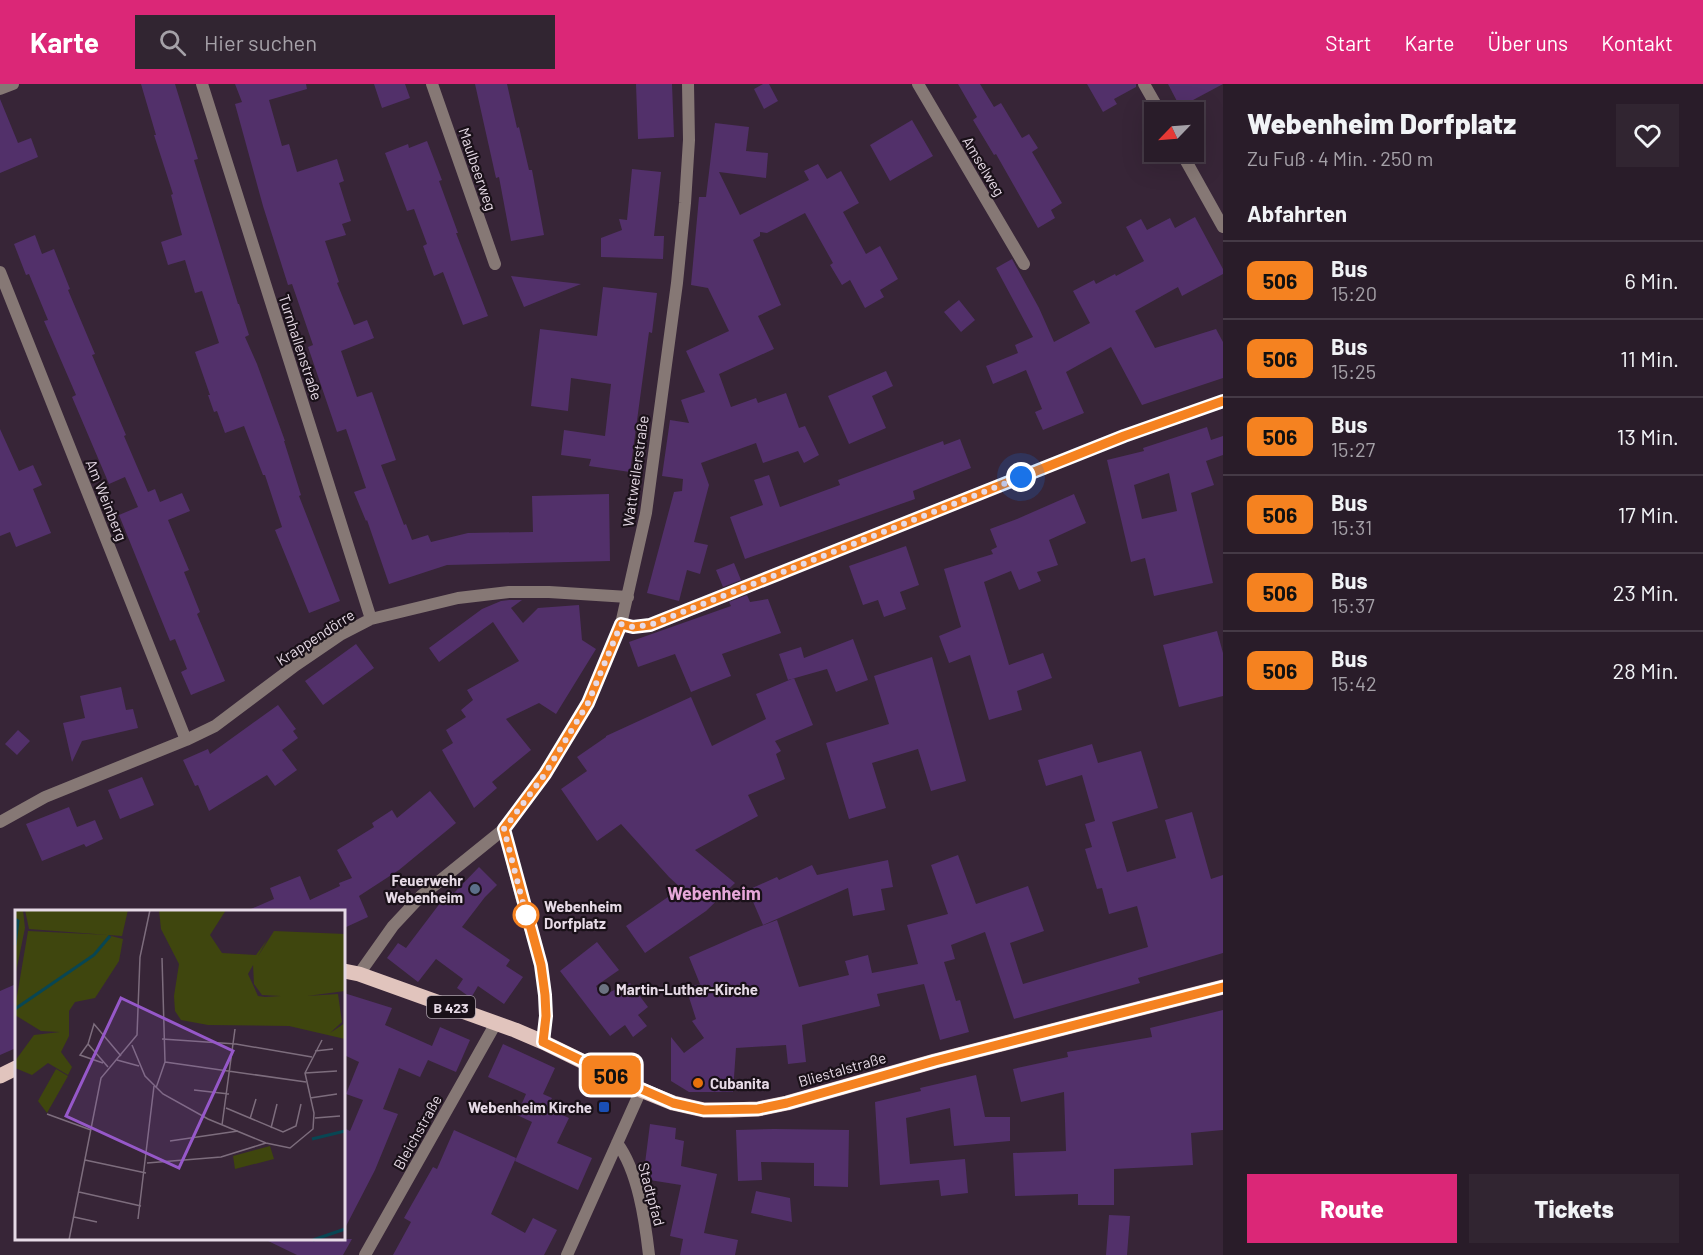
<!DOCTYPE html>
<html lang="de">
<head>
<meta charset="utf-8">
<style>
  :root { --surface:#291c29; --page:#312531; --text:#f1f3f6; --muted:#a5a1a8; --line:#453a46; --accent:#db2777 }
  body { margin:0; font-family:Barlow,sans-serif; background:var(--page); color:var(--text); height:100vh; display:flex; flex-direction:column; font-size:22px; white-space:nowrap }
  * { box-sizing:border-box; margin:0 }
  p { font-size:20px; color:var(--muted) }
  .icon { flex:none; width:33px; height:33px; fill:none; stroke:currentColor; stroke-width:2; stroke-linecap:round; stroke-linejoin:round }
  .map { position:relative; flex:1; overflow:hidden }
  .drawer { display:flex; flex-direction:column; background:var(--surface); width:480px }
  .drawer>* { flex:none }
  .badge { padding:0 12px; border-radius:9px; font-size:21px; line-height:39px }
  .needle { width:39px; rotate:245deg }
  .fabs { position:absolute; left:1144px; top:18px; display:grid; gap:12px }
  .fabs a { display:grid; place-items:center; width:60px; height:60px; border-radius:0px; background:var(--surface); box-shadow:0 6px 24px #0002,0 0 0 2px var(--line); font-size:30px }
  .you { position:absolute; width:30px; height:30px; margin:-15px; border:4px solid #fff; border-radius:50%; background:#1a73e8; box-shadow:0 0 0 9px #1a73e833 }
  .map>.badge { position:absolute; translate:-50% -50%; box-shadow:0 0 0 3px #fff }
  h2 { padding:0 24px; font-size:22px; line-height:54px }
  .round { display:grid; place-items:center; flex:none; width:63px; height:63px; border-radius:0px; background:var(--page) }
  .head { display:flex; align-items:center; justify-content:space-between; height:102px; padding:0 24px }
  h1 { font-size:28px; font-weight:800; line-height:45px }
  .primary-button { display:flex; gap:12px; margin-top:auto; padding:12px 24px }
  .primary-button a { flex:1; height:69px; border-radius:0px; background:var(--accent); color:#fff; font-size:24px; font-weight:800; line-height:69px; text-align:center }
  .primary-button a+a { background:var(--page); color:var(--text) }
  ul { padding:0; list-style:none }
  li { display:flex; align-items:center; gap:18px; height:78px; padding:0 24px; border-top:2px solid var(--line) }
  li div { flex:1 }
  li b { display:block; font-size:22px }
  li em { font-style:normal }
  li .badge { min-width:66px; font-weight:700; text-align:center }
  header { display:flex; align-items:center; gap:36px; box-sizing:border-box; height:84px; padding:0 30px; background:var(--accent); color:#fff }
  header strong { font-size:28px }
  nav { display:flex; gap:33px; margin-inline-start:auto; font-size:21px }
  .search { width:420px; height:54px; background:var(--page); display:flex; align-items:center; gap:15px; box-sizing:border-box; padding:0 21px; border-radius:0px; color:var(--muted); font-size:22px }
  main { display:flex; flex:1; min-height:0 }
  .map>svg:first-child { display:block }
</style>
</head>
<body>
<header>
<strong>Karte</strong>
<div class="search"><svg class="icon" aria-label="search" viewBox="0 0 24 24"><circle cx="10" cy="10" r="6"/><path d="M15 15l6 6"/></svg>Hier suchen</div>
<nav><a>Start</a><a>Karte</a><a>Über uns</a><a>Kontakt</a></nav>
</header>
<main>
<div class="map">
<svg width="1223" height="1171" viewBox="0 0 1223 1171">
  <rect width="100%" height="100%" fill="#372537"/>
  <path fill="#52306a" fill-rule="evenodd" d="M141,0H175L198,75L194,76L238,220H239L249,251L245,253L257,280L285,357H284L301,411L299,412L340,517L309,529L275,446L282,443L265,391H263L244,342L225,349L217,327L214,328L208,311H210L195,268L219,259L202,207L195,209L185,176L168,181L161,158L182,151L171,111L173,110L154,51H156Z
    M235,0H306L307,5L269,16L282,62L289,60L297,88L337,75L344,97L339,99L351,137L342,140L346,151L325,157L339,198L337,199L354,241L367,236L374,254L341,267L357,313L372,308L396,376L381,381L404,441L406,440L412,456L428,451L431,458L468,449L533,448L532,412L609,410L610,477L447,481L389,500L367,436L366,437L354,408L366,404L346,345L337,348L308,263L313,261L292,200L288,201L263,122L235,20L242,18Z
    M374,0H405L410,14L382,24Z
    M475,0H507L517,44L519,43L529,86H532L544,151L511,157L499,93L496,94Z
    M636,0H672L674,53L638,55Z
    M763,0H769L778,17L764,25L754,5Z
    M958,0H980L994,23L1001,19L1022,54L1029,50L1038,64L1032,68L1062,119L1051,126L1055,134L1038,144L996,70L994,71L973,36L977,33Z
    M1087,0H1136V3L1114,15L1117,20L1103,28Z
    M1168,0H1223L1180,23Z
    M0,15L18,59L31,54L38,73L0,89Z
    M912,36L933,72L890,97L870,61Z
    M715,39L749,43L746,67L768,69L766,94L719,88L740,131L809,96L804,87L818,80L827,95L841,87L859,119L843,128L866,170L880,162L898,195L880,206L884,213L865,224L850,196L842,201L830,181L833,179L805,129L767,149L760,148V152L753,156L781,221L758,232L774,265L719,290L731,323L756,314L758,319L786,309L799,344L805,342L819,371L804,379L798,367L763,379L756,359L701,379L709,401L694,458L708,461L700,490L687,486L679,517L647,509L674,408L682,407L683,395L662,392L670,336L689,339L681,316L705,308L686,267L729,247L708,204L691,201L699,113H706Z
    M427,57L442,96L439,97L458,149H456L488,232L463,241L443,188L434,192L423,162L427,160L414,125L407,127L385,69L408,60L409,64Z
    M632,85L661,88L654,152H664L663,175L601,173V154L622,146L619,135L627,136Z
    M1195,133L1223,185V190L1182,212L1178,203L1135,227L1155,264L1216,245L1223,258V294L1142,321L1111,263L1066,288L1084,329L1043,346L1035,328L1042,325L1026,286L993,300L986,282L1018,269L1015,261L1033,253L996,184L1012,175L1039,224L1054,258L1090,239L1073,207L1094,196L1096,200L1115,190L1116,192L1144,177L1126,143L1141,135L1147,146L1170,134L1175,144Z
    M35,151L42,170L54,165L70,205L68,206L95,270L92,271L126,351L124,352L148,408L155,405L160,418L182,409L190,427L168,436L189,486L184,488L200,528L197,530L225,597L191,611L181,588L187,585L175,555L170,557L119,431L138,423L125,393L109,400L72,313L76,311L44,237L48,236L29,190L26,191L14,160Z
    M511,192L581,200L524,223Z
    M603,203L657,209L652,249L649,248L630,388L589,382L591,375L561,371L564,346L605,352L611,300L571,294L568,327L531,322L540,245L597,252Z
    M959,216L975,236L961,248L944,228Z
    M886,287L893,302L872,312L886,344L849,360L828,312Z
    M1207,343L1211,356L1223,352V371L1206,377L1214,401L1191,409L1213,499L1154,512L1145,474L1131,478L1107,376L1144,367L1143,364ZM1169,389L1177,427L1142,435L1134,401Z
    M0,345L19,387L33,381L42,401L33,405L51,449L16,463L10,448L0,452Z
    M960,355L971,384L913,407L915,415L745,475L730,433L763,421L754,396L769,391L780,423L840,401L838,396L943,357L944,361Z
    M1074,410L1086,439L1049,456L1058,481L1037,488L1041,497L1019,506L1011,487L984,498L1009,581L1043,569L1052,594L1017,607L1022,626L989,636L970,571L949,579L939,552L961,543L944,485L993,470L991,466L997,463L990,445L1017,435Z
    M906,462L919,501L900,508L906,525L884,533L878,516L863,521L849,482Z
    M734,479L741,496L723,503L716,486Z
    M747,511L750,518L768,515L781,549L722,570L731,592L691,608L675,570L638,583L629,558L731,522L729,518Z
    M509,516H522L511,524L523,539L538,524L579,521L582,556L596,565L556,630L539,619L506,635L531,666L492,698L497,704L474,724L442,666L453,659L446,646L466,633L461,626L473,616L467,606L519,577L493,538L439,578L429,564L482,525L501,517Z
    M1217,547L1223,569V612L1179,623L1163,561Z
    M853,555L868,596L836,608L827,585L788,596L779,570L801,563L804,574Z
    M356,560L374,584L323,621L305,597Z
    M932,573L966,697L931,707L918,665L872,679L886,724L849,735L826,659L889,640L874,592Z
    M794,594L813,641L775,657L781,667L776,670L785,695L748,711L758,732L695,766L735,799L706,827L645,869L626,842L681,804L669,793L621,740L597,757L561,705L587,687L577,673L606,653V652L691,613L712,662L766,635L756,610Z
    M121,603L126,626L133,625L138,644L82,657L72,678L63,639L85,634L80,612Z
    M278,621L296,645L293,647L298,654L282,666L297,686L275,702L267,691L209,727L198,701L195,702L183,676L208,665L210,670Z
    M18,646L30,657L17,671L5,660Z
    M1092,660L1098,679L1141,667L1158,724L1112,738L1127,788L1176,774L1165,736L1192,728L1211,795L1223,791V869L1138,894L1140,899L1014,935L985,848L951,861L955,875L944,878L956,917L960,916L969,948L940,956L924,900L877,910L880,922L802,941L806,978L788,980L786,961L736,964L733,1008H689L671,997V953L684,969L704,954L692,937L696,935L686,904L700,900L689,873L753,845L777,836L799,903L849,891L845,877L868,871L872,889L918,880L907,841L948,830L931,781L958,771L976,820L1028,802L1044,847L1010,859L1023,900L1148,863L1137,822L1109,830L1102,804L1097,805L1085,765L1092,763L1085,740L1095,737L1082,691L1046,702L1038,676Z
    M142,693L154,721L120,735L108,706Z
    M430,707L456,739L399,786L359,812L368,833L344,844V828H244L274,815L270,804L300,792L310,816L340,802L339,799L352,794L337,766L374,743L372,739L392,726L397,734Z
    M69,723L77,743L95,736L103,755L86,763L84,760L42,777L26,740Z
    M888,776L893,803L881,805L885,826L853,832L848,804L763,841L748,806L777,793L779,796L812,781L817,791Z
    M479,783L497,801L485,813L462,843L510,876L506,882L523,893L504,920L478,902L471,914L457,904L463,895L436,875L418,898L387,874L398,859L406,864L450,806L454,809Z
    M597,858L619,886L596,902L601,912L630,899L648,923L638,931L647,942L633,953L625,941L610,952L560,887Z
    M16,900V964L0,971V907Z
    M344,909L392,924L385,941L432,962L440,943L470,956L456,988L428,976L420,993L399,984L383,1025L398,1030L375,1086L344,1146V1044L350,1047L363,1016L346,1010L359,978L344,971Z
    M1223,926V1046L1191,1049L1193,1081L1114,1085V1121H1078V1110L1015,1112L1013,1069L1066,1067L1064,1008L1021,1018L1013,985L1068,973L1067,968L1152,953L1150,944Z
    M503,960L555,984L543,1010L552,1014L547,1024L569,1034L557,1059L592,1074L578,1106L515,1077L532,1038L517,1031L526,1010L488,993Z
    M976,991L985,1033H1010V1057L954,1062L950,1024L906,1034L910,1080L965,1075L968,1109L941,1112L939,1096L880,1101L875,1018L921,1007L920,1004Z
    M650,1040L676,1044L675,1055L684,1057L681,1082L717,1090L704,1149L738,1156L735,1171H680L683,1155L670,1152L681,1101L643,1095Z
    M774,1045L849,1046L848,1103L814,1102V1079L761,1078L762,1096L738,1097L736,1046Z
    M454,1046L516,1074L491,1130L525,1149L533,1134L557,1146L544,1171H393L411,1138L404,1134L433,1083L437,1085Z
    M756,1107L790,1114L792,1138L751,1129Z
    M1109,1131L1130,1132L1127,1171H1106Z
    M264,1155H352L343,1171H297Z"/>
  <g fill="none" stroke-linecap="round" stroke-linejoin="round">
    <path stroke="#867875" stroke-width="12" d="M202,0L371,535
      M432,0L495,180
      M918,0L1024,180
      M1144,0L1160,28
      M0,5L13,0
      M1181,68L1223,143
      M0,188L186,656
      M621,540L633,543L650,541L1124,352L1223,317
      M0,738L45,713L186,656L215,642L296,581L340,551L371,535L458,514L509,508H549L628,513
      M504,745L521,812L541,881L545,911L546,932L543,958
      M359,890L393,842L421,812L504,745L545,690L588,619L621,540L646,429L677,199L685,119L689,56L688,0
      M617,1059C638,1087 645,1136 649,1171
      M365,1171L496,939
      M567,1171L641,1006"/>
    <path stroke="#e1c4bd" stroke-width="15" d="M344,887L359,890L515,946L543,958L641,1006L673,1019L704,1026H730L758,1025L787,1019L935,977L1223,903
      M0,992L16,984"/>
  </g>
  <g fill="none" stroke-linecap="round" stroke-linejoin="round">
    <g stroke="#fff" stroke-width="14">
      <path id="line" d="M1223,317L1124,352L650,541L633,543L621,540L588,619L545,690L504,745L541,881L545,911L546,932L543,958L641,1005L673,1019L704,1026L758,1025L787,1019L935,977L1223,903"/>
    </g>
    <use href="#line" stroke="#f58220" stroke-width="9"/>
    <path stroke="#e6dae6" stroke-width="6" stroke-dasharray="0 10.8" d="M526,831L527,835L504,745L545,690L588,619L621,540L633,543L650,541L1021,393"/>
  </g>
  <circle fill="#5c6f8a" stroke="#1a1119" stroke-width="2" cx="475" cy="805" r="6"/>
  <circle fill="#fff" stroke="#f58220" stroke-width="3" cx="526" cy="831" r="12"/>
  <circle fill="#6b7280" stroke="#1a1119" stroke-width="2" cx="604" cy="905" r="6"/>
  <circle fill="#e8710a" stroke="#1a1119" stroke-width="2" cx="698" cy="999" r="6"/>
  <rect fill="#1a4fb4" stroke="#1a1119" stroke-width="2" x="598" y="1017" width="12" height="12" rx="3"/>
  <g text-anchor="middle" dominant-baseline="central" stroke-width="4.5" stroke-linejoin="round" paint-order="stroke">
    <rect fill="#1a1119" stroke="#a99ea8" stroke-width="1.5" x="427" y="912" width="48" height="22" rx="4.5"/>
    <g font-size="14" font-weight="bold" fill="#e6dae6">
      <text x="451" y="923">B 423</text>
    </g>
    <g font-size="15" fill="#e6dae6" stroke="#1a1119">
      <text transform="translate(984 82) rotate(59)">Amselweg</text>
      <text transform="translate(478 85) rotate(71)">Maulbeerweg</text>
      <text transform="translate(301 263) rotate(72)">Turnhallenstraße</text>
      <text transform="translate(635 387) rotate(-82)">Wattweilerstraße</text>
      <text transform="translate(107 416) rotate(68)">Am Weinberg</text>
      <text transform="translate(315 553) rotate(-33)">Krappendörre</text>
      <text transform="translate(842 985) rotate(-16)">Bliestalstraße</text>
      <text transform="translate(417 1048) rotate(-61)">Bleichstraße</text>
      <text transform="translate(652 1110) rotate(75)">Stadtpfad</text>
    </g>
    <g font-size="15" font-weight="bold" fill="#e6dae6" stroke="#1a1119" text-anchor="end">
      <text x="463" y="796">Feuerwehr<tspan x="463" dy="17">Webenheim</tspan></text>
      <text x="616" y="905" text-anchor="start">Martin-Luther-Kirche</text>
      <text x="710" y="999" text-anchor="start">Cubanita</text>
      <text x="592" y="1023">Webenheim Kirche</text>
    </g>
    <g font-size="15" font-weight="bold" fill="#e6dae6" stroke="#1a1119" text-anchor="start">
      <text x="544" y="822">Webenheim<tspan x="544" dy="17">Dorfplatz</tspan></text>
    </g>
    <g font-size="18" font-weight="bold" fill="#e7a7d9" stroke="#1a1119">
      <text x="714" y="809">Webenheim</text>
    </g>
  </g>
  <g transform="translate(15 826)">
    <rect width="330" height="330" fill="#372537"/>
    <path d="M0,0H8L10,18L0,67ZM10,0H113L107,26L14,19ZM144,0H211L195,25L207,43L241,45L252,30L233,64L243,86L250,87L266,86L247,85L239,74L238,54L259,21L330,24V81L292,86L323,84L327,112L315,123L330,113V129L274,116L193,115L166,110L160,101L159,86L164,54L146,19ZM13,21L94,25L79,44L0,98ZM96,26L108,29L104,51L80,88L60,92L54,101V126L46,142L57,157L53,165L33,153L17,165L0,158V151L19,125L45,122L26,121L0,105V100L80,45ZM41,159L53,166L32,203L23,191ZM255,236L259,249L220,259L218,246Z" fill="#3f460e"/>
    <path fill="none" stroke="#084653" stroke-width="3" d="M0,9L3,11L0,35M0,99L79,45L95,26M297,229L330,221M298,330L330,319"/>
    <path fill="none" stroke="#7d6d7d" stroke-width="1.5" d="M147,129L221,134L297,147M73,134L65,145L88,153M117,135L130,166L148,184L193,209L251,233L275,238L298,219L299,203L290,163L307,130M300,141L318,139M102,150L124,156M150,152L291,172M93,157L73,134L79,114L106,146M290,163L322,161M141,178L150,152L147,48M179,180L214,184M295,188L322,184M211,198L268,222L281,216L286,194M32,204L76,220M300,208L325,206M235,209L241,189M207,215L220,119M256,218L262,194M155,231L223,221M70,250L131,263M132,253L206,247L251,233M64,282L126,296M59,307L82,312M123,309L139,176M54,330L86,168L122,125L125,47L135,0"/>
    <path fill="#9658c9" fill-opacity="0.15" stroke="#9658c9" stroke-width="3" d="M106,88L218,141L164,258L51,206Z"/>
    <rect width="330" height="330" fill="none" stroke="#e6dae6" stroke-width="3"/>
  </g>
</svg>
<div class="fabs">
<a><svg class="needle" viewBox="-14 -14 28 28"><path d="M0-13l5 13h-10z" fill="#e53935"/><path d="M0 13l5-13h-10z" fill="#a5a1a8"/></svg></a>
</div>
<div class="you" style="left:1021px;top:393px"></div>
<b class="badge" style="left:611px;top:991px;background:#f58220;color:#111">506</b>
</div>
<section class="drawer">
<div class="head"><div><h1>Webenheim Dorfplatz</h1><p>Zu Fuß · 4 Min. · 250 m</p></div><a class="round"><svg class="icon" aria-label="heart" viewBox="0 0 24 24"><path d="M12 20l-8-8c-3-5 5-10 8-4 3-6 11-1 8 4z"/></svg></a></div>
<h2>Abfahrten</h2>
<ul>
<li><span class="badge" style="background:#f58220;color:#111">506</span><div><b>Bus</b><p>15:20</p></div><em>6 Min.</em></li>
<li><span class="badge" style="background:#f58220;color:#111">506</span><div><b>Bus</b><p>15:25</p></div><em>11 Min.</em></li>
<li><span class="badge" style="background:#f58220;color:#111">506</span><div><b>Bus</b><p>15:27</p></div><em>13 Min.</em></li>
<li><span class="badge" style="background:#f58220;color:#111">506</span><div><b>Bus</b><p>15:31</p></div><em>17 Min.</em></li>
<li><span class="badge" style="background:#f58220;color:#111">506</span><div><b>Bus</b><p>15:37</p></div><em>23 Min.</em></li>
<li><span class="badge" style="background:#f58220;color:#111">506</span><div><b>Bus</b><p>15:42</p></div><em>28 Min.</em></li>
</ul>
<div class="primary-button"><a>Route</a><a>Tickets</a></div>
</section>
</main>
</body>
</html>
